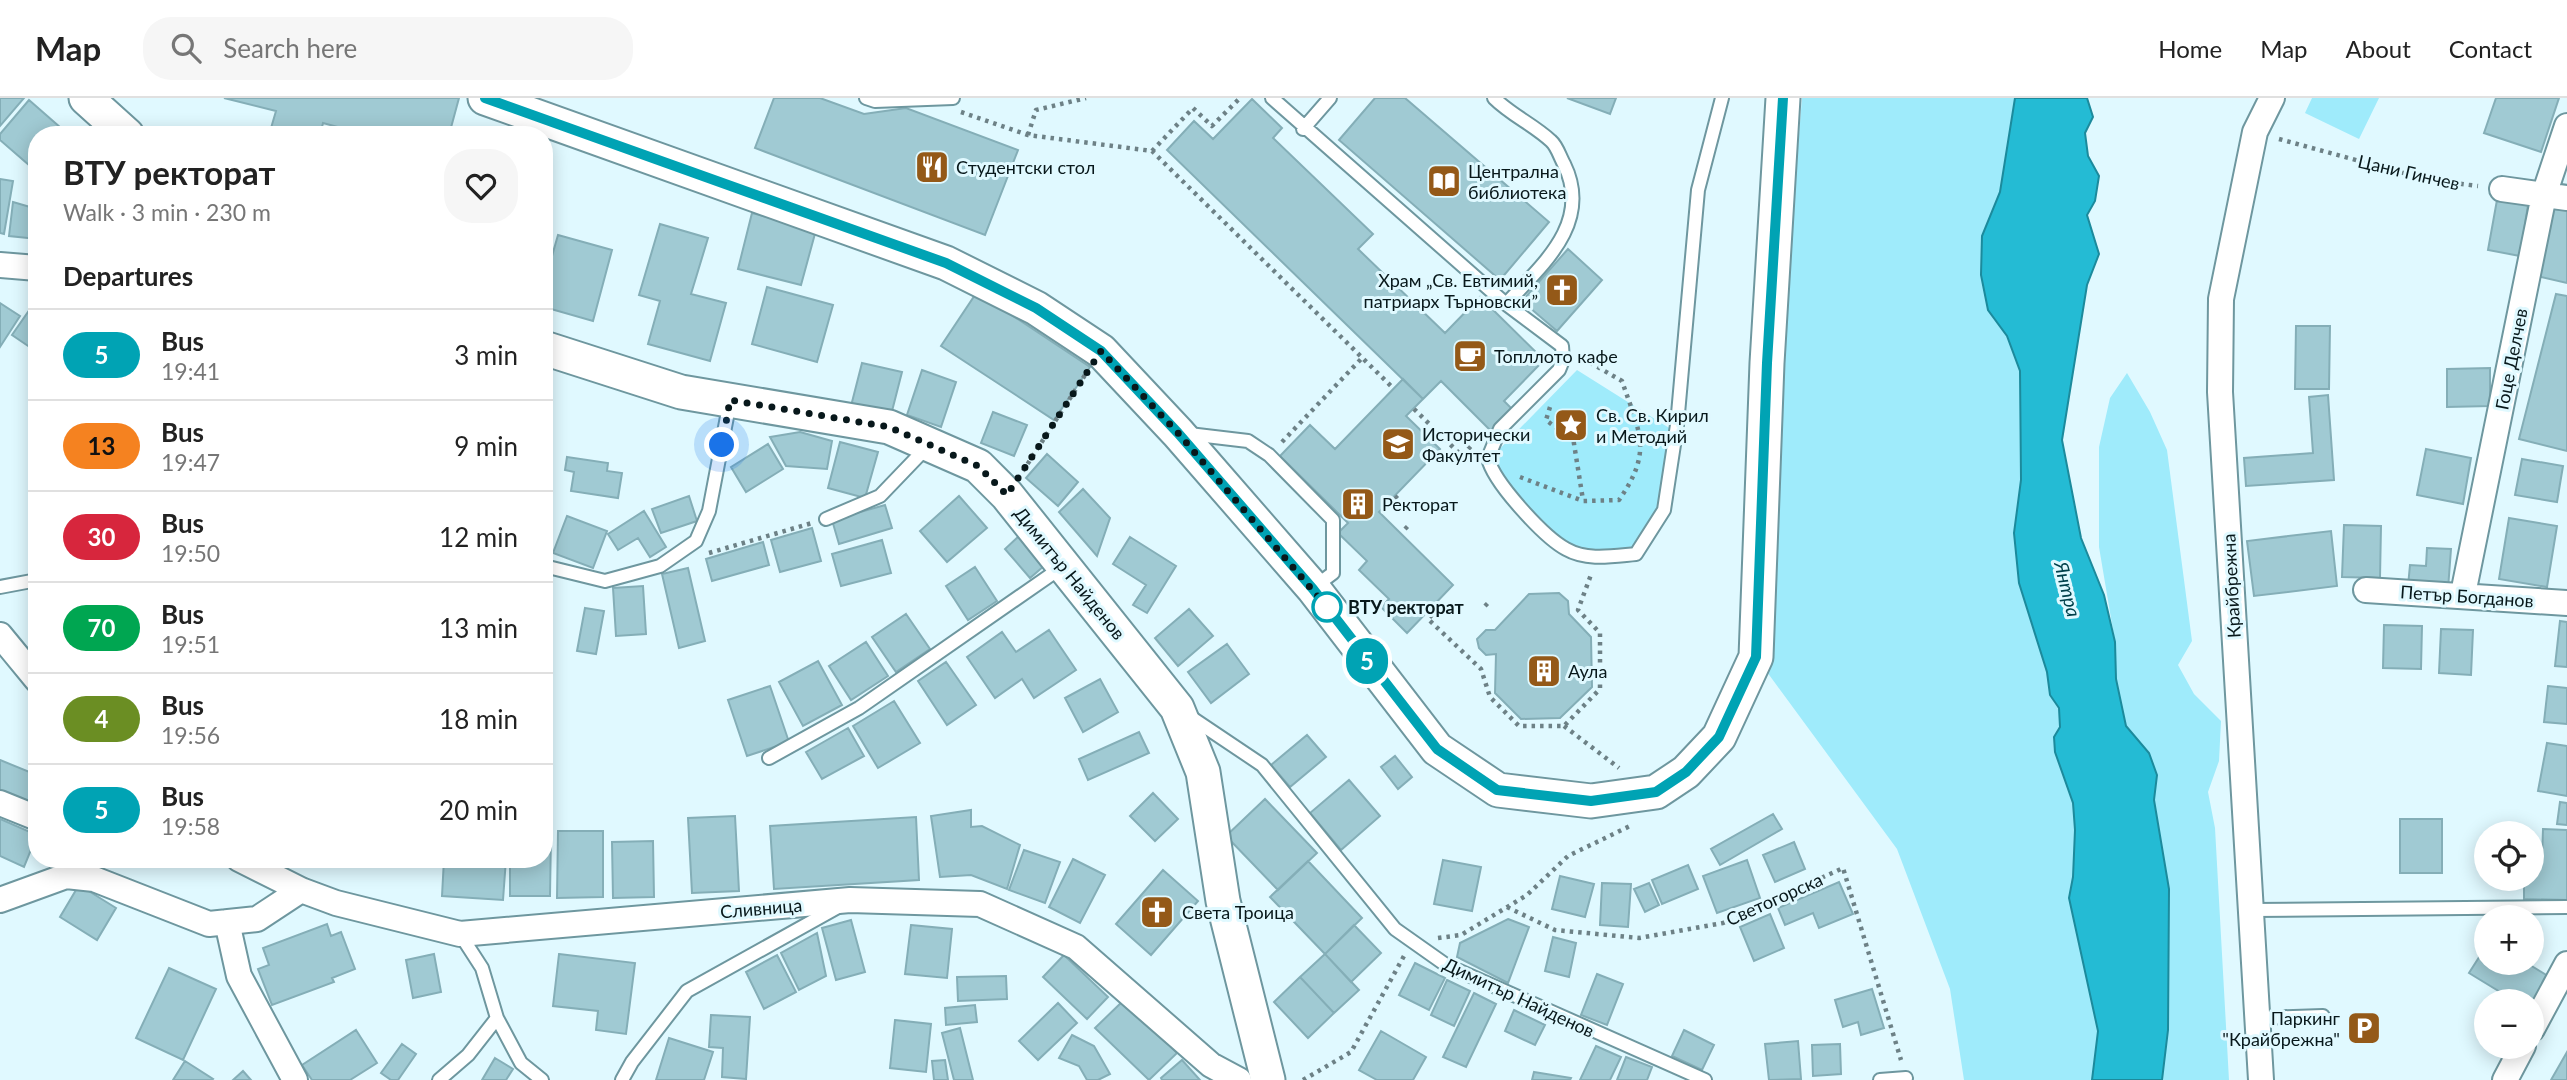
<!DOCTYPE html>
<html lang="en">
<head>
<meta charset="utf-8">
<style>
  :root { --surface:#fff; --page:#f6f6f6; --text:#222; --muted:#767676; --line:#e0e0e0 }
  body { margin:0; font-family:Lato,sans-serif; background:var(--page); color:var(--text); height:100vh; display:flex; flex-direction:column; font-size:26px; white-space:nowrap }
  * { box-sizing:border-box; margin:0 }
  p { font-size:23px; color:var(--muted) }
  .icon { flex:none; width:38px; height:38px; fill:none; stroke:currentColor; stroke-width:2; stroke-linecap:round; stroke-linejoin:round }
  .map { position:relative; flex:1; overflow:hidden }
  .panel { position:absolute; left:28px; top:28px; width:525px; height:742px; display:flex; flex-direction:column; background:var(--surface); border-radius:28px; box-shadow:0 4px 18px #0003 }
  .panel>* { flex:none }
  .badge { padding:0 14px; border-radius:23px; font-size:24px; line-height:46px }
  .controls { position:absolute; left:2474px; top:723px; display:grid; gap:14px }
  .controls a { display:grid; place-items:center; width:70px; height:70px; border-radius:50%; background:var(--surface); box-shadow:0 4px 18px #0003; font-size:35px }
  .you { position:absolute; width:35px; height:35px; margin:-18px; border:5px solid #fff; border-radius:50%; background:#1a73e8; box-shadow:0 0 0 10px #1a73e833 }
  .map>.badge { position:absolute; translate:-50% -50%; box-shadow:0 0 0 4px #fff }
  h2 { padding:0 35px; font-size:26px; line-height:63px }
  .round { display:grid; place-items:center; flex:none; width:74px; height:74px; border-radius:28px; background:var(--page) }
  .head { display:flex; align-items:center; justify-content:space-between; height:119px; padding:0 35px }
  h1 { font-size:33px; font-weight:700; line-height:52px }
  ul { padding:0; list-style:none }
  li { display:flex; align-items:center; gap:21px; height:91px; padding:0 35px; border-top:2px solid var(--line) }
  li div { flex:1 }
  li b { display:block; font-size:26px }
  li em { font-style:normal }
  li .badge { min-width:77px; font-weight:700; text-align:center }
  header { display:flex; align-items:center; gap:42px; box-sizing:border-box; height:98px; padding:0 35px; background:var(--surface); border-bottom:2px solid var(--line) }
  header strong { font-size:33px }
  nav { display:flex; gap:38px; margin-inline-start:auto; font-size:24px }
  .search { width:490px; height:63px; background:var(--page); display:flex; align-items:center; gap:18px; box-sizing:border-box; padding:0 24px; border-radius:28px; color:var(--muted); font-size:26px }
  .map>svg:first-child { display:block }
</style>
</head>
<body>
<header>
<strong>Map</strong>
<div class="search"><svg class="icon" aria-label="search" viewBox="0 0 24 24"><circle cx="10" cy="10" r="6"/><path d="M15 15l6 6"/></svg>Search here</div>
<nav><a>Home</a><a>Map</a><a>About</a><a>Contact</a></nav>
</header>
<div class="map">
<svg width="2567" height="982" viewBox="0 0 2567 982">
  <rect width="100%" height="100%" fill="#e0f9ff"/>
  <path fill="#9febfb" d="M1802,0H2015L2000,94L1982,138L1988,212L2007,238L2020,273L2021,382L2014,435L2019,484L2047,574L2050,597L2059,610L2060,629L2054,639L2055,654L2073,705L2075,732L2073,779L2069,800L2098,933L2092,982H1964L1950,891L1897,751L1756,559Z
    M2312,0H2379L2359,41L2305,15Z
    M1577,272L1674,333L1661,409L1632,454L1595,455L1566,445L1484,367Z
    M2127,275L2150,314L2167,352L2192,543L2178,567L2194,596L2221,623L2219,663L2208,694L2215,730L2229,982H2162L2168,932L2169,791L2154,702L2157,677L2149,655L2126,628L2116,581L2115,544L2099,449V349L2110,300Z"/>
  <path fill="#24bbd4" stroke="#1c8a9c" stroke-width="2" d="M2015,0H2087L2093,19L2085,35L2088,58L2099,78L2095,103L2087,117L2099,156L2087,187L2062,342L2081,440L2104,497L2115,544L2116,581L2126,628L2149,655L2157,677L2154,702L2169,791L2168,932L2162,982H2092L2098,933L2069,800L2073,779L2075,732L2073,705L2055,654L2054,639L2060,629L2059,610L2050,597L2047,574L2019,485L2014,435L2021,382L2020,273L2007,238L1988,212L1981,177L1982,138L2000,94Z"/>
  <path fill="#a0cad3" stroke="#84aeb7" stroke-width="2" d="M0,0H24L0,28Z
    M224,0H459L449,37H367L323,25L320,37H269L276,13Z
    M774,0H820L864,16L906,10L1018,52L985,137L755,50Z
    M1375,0H1405L1549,124L1500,182L1339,42Z
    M1567,0H1616L1610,16Z
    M2496,0H2559L2541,54L2484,35Z
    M1252,1L1282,30L1273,40L1373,136L1358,151L1445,235L1480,199L1544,262L1504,303L1513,312L1492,334L1441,283L1423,301L1167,52L1194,23L1213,41Z
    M29,2L69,37H37V74L0,42V36Z
    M0,81L13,83L4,136L0,135Z
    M2497,102L2528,107L2520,158L2488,152Z
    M13,104L37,111V141L9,138Z
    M2553,108L2567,111V185L2537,178Z
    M752,115L816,132L801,187L738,171Z
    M660,126L708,140L691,196L726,205L710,263L648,246L660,203L639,197Z
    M558,137L612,152L593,223L544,209V186Z
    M1568,151L1602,182L1557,233L1522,203Z
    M767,189L833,207L817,264L752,246Z
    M977,194L1090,269L1054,322L941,248Z
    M2556,196L2567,198V353L2519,341Z
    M37,201V248L34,252L12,237Z
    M0,205L20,218L0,249Z
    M2296,228H2330L2329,291H2295Z
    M862,265L902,274L891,317L851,308Z
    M2490,270V308L2447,309V271Z
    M922,272L956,284L941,329L907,317Z
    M1403,281L1423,301L1406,318L1440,351L1379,414L1453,487L1407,535L1381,509L1389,501L1359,472L1367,463L1338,435L1348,425L1280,358L1310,327L1335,351Z
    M2328,297L2334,382L2246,388L2244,360L2313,355L2309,299Z
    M993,314L1027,327L1014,358L981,345Z
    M800,334L832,343L827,371L786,368L770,339Z
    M840,344L878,354L865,400L828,390Z
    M768,346L783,371L746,394L731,369Z
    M2426,351L2471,360L2463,406L2417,397Z
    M1047,356L1078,384L1058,408L1026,380Z
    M567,359L608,365L607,373L622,375L618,400L571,393L574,374L565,372Z
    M2522,361L2563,368L2557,404L2515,397Z
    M1083,391L1110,420L1097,458L1059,414Z
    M689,398L697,423L661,435L652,411Z
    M959,398L987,430L947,464L920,433Z
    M885,407L892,430L839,446L832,422Z
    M644,413L666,449L650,459L638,440L618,452L608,436Z
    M567,418L607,433L593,470L553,455Z
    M2509,420L2557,428L2547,489L2499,481Z
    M2344,427L2381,428L2380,480L2342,479Z
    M812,430L821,463L780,474L771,442Z
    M2331,433L2337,488L2254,498L2247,443Z
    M1019,438L1044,468L1030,480L1005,451Z
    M1130,439L1176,468L1147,515L1133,507L1146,487L1113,466Z
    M882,442L891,475L841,488L832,456Z
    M763,444L769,467L712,483L706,461Z
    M2427,450L2451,451L2448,491L2408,488L2410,467L2426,468Z
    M975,469L997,503L968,522L946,488Z
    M688,470L705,543L679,550L662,476Z
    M643,488L646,536L616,538L613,490Z
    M1559,495L1568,503L1569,516L1591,539L1592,589L1560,620L1521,621L1495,595L1496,556L1486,557L1479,550L1477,541L1486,532H1495L1529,496Z
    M585,510L604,513L596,556L577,553Z
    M1189,511L1213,538L1178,568L1155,540Z
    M906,516L930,551L896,574L872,539Z
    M2560,523L2567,524V569L2555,568Z
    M2384,527L2422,528L2421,571L2383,570Z
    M2441,531L2473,532L2471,577L2439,575Z
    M1049,532L1076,572L1034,600L1022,581L995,600L967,559L1002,534L1016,554Z
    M866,544L888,578L851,602L829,568Z
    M1227,546L1249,576L1211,605L1188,574Z
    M818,563L842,607L803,628L779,584Z
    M946,564L976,607L947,627L918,583Z
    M1100,581L1118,614L1083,634L1065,600Z
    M770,588L789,644L747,658L728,602Z
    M2548,588L2567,590V626L2544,624Z
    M894,603L920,645L878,670L853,628Z
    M848,630L864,658L822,681L806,654Z
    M1139,634L1149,655L1088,682L1079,661Z
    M1307,637L1326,659L1290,689L1271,667Z
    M2547,645L2567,648V698L2538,693Z
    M1395,658L1412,679L1398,691L1381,669Z
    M0,662L37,677L28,704L0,693Z
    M1349,682L1380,718L1341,752L1310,715Z
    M1153,695L1178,721L1155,743L1130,718Z
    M1265,701L1317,755L1278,792L1226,738Z
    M2560,704L2567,705V727L2557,726Z
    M971,712V729L982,728L1020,747L1007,791L971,777L940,779L931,718Z
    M1773,716L1782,731L1720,767L1711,751Z
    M735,718L739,793L692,795L688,720Z
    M916,719L919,782L774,791L770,728Z
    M0,721L37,737L24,769L0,758Z
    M2400,721H2442V775H2400Z
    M2543,731L2567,732V802L2524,801V780H2532V763H2542Z
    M558,733H603V799L557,800Z
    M544,735H551L550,798H510V761H544Z
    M653,743L654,799L613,800L612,744Z
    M1794,744L1805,771L1775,784L1763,757Z
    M1024,752L1060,764L1045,805L1009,792Z
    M444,761H506L503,802L442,798Z
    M1073,761L1105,777L1080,825L1049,809Z
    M1443,762L1481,769L1472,813L1434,806Z
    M1747,762L1760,800L1717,815L1703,778Z
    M1308,763L1362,820L1325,856L1270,799Z
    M1688,767L1698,791L1662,806L1652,782Z
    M1163,772L1198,803L1151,857L1116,826Z
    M1560,778L1594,786L1585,819L1552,811Z
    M1839,784L1853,816L1819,830L1813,815L1785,827L1778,810Z
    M1602,785L1631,786L1628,829L1600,827Z
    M1649,785L1659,807L1645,814L1634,791Z
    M79,787L116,810L97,842L60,819Z
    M1770,816L1784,850L1754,863L1740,829Z
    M1508,821L1529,829L1508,885L1457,859L1460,845Z
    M851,822L865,874L836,882L822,830Z
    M327,826L331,838L341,834L355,871L332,880L334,884L272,907L258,871L269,867L263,850Z
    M911,827L952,831L947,880L905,876Z
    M1354,827L1381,855L1351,884L1325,856Z
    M817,835L826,878L799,892L781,855Z
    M1553,839L1576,845L1569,879L1545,873Z
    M2483,853L2487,855V864H2502L2511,870L2514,864H2525L2548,878L2532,905L2515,903L2469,875Z
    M434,856L441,894L413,900L406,862Z
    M559,856L635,865L626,936L596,932L598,913L553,908Z
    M1325,856L1359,892L1334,915L1300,879Z
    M777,857L796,894L764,911L746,874Z
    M1064,857L1108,899L1087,921L1043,879Z
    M1415,865L1445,880L1429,912L1399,897Z
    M169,870L216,891L183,962L136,940Z
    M1597,876L1623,886L1607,927L1581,917Z
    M1006,878L1007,901L958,903L957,879Z
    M1300,879L1334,915L1308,940L1274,904Z
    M1447,882L1470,893L1454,928L1431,917Z
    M1872,891L1884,930L1861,937L1858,924L1843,929L1835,902Z
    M1474,895L1496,906L1466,969L1443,959Z
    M1125,901L1177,955L1149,982L1095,930Z
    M1058,905L1077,925L1038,962L1019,943Z
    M975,907L977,924L946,927L945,910Z
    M1514,912L1545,927L1535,947L1505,933Z
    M711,917L750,919L746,981L722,979L723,950L709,949Z
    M895,922L931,926L926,974L890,970Z
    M960,930L973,982H954L942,935Z
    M356,932L377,965L350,982H312L302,967Z
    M1684,932L1714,947L1702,972L1672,958Z
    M1381,933L1426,959L1413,982H1377L1359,972Z
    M1072,937L1094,948L1110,976L1098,982H1087L1079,968L1059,960Z
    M669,940L713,954L704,982H656Z
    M1798,943L1801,981L1769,982L1765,946Z
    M402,946L416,956L398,982H391L381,975Z
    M1840,946L1841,976L1813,978L1812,947Z
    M1596,948L1621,959L1610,982H1580Z
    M2567,954V982H2551Z
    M1626,959L1652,969L1647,982H1617Z
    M495,960L513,971L506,982H482Z
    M945,962L948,982H934L932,963Z
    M1182,962L1200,982H1162L1161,980Z
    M185,963L213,981L212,982H173Z
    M243,973L251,982H233Z
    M1534,974L1571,980L1570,982H1532Z"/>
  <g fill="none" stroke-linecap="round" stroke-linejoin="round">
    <g stroke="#6e979f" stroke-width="16">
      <path id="lane" d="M866,0L875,3L953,0
        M1272,0L1506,206L1562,248L1563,262L1559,272L1500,331L1488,360C1493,384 1544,439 1566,451C1587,463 1613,458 1636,456L1664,412L1677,327L1698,92L1722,0
        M1494,0C1511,17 1534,27 1551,43C1557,48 1560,59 1564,66C1593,125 1542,167 1506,206
        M1303,31L1330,0
        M1189,336L1248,343L1269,357L1333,422V475L1313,490
        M826,421L880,398L928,348
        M544,468L605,483L660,468L696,443L709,413L730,303
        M0,489L37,482
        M1189,618L1262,667L1395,831L1446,867L1705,982
        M769,660L859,610L1062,469
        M2252,812L2567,809
        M460,836L482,870L497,920L521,965L542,982
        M2258,920L2323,918
        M439,982L468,957L497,920
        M622,982L632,964L687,893L838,809
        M1880,982L1906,980"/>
    </g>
    <g stroke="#6e979f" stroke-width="28">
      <path id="street" d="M2502,91L2567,100
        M0,167L37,170
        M2366,492L2567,505
        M2463,496L2544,97L2567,28
        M0,537L37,582
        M0,705L37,720
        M239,761L301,792L336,805L460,836L850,802L980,806L1076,849L1211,967L1239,982
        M0,802L66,778L94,781L209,826L257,821L301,792
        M227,824L239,878L295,982
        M2532,931L2567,866
        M2261,982L2220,294L2221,201L2255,34L2272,0
        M2505,982L2523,948"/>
    </g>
    <g stroke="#6e979f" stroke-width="37">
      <path id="secondary" d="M86,0L127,37
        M485,0L946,165L1036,210L1101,253L1178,335L1313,490L1437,651L1498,692L1591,703L1656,694L1686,674L1719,639L1756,559L1767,265L1783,0
        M544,250L681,294L889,329L978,368L1007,397L1177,610L1203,674L1223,803L1268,982"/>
    </g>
    <path stroke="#6d8186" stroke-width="4.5" stroke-dasharray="3.5 5" stroke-linecap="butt" d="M961,14L1028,37L1152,53L1394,291
      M343,37L345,31
      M1028,37L1036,12L1086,0
      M2279,41L2429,82L2478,88
      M1152,53L1193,10L1212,28L1240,0
      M1550,309L1546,322L1563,335L1573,336
      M1414,311L1462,358L1471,348
      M1571,327L1583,402
      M1282,344L1362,260
      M1023,373L1085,277
      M1520,379L1583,403L1619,402C1653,353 1640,336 1622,283L1582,260
      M1395,398L1398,401
      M1405,431L1411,425
      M709,455L812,425
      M1485,508L1491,502
      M1432,517L1428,521L1481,571L1490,599L1519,628H1564L1600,591V535L1578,512L1592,474
      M1564,628L1619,670
      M1507,809L1555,832L1639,840L1723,825L1843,770L1901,962
      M1438,840L1461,837L1527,797L1568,758L1630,728
      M1303,982L1351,954L1404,858"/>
    <use href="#lane" stroke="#fff" stroke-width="12"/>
    <use href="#street" stroke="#fff" stroke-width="24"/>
    <use href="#secondary" stroke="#fff" stroke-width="33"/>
  </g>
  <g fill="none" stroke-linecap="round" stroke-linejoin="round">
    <g stroke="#fff" stroke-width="16">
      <path id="line" d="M485,0L946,165L1036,210L1101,253L1178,335L1313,491L1437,651L1497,692L1591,703L1656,694L1686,674L1719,639L1756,559L1767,265L1783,0"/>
    </g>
    <use href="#line" stroke="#00a3b4" stroke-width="10"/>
    <path stroke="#08181b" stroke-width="7" stroke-dasharray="0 12.6" d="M722,347L730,302L889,329L978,368L1007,397L1101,253L1178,335L1327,509"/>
  </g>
  <defs>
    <g id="restaurant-square" transform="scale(1.75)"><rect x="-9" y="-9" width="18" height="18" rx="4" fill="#945918" stroke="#e0f9ff"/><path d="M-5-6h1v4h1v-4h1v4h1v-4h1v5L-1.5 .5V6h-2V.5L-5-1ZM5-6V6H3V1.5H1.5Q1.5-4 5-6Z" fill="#fff"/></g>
    <g id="library-square" transform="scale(1.75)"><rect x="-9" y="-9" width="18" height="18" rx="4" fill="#945918" stroke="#e0f9ff"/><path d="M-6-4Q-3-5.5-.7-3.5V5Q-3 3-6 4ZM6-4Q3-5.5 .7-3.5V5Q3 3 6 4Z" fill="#fff"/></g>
    <g id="church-square" transform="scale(1.75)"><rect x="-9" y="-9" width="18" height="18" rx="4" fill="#945918" stroke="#e0f9ff"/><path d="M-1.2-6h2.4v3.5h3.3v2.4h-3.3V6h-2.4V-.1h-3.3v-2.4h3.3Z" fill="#fff"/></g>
    <g id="cafe-square" transform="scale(1.75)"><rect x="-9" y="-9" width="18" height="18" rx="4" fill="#945918" stroke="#e0f9ff"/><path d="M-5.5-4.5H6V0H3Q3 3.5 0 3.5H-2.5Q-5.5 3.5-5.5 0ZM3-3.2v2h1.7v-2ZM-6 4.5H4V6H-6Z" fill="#fff"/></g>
    <g id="sight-square" transform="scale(1.75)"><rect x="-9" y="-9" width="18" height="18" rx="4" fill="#945918" stroke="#e0f9ff"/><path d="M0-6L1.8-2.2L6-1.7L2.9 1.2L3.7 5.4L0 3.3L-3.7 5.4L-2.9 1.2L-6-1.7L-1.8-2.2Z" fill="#fff"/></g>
    <g id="university-square" transform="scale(1.75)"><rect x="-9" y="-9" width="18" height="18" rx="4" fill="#945918" stroke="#e0f9ff"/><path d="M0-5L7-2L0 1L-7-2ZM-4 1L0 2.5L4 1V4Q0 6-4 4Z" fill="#fff"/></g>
    <g id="building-square" transform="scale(1.75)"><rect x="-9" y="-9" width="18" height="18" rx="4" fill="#945918" stroke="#e0f9ff"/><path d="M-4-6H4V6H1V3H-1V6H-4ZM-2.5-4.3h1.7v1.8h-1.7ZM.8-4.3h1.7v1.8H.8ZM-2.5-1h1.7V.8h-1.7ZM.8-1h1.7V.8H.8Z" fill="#fff"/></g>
    <g id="parking-square" transform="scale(1.75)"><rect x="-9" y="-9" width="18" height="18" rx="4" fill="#945918" stroke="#e0f9ff"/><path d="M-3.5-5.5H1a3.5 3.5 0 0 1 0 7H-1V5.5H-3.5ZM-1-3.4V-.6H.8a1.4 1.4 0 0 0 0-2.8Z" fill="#fff"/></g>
  </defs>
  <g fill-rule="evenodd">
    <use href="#restaurant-square" x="932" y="69"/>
    <use href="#library-square" x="1444" y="83"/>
    <use href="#church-square" x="1562" y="192"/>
    <use href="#cafe-square" x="1470" y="258"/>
    <use href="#sight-square" x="1571" y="327"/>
    <use href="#university-square" x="1398" y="346"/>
    <use href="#building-square" x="1358" y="406"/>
    <use href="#building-square" x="1544" y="573"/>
    <use href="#church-square" x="1157" y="814"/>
    <use href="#parking-square" x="2364" y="930"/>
  </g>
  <circle fill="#fff" stroke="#00a3b4" stroke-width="3.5" cx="1327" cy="509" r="14"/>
  <g text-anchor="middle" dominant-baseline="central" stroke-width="6" stroke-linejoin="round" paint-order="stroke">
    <g font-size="18" fill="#08181b" stroke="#e0f9ff" text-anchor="start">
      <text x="956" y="69">Студентски стол</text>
      <text x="1468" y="73">Централна<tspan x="1468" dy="21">библиотека</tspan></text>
      <text x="1538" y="182" text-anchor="end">Храм „Св. Евтимий,<tspan x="1538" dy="21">патриарх Търновски”</tspan></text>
      <text x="1494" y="258">Топллото кафе</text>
      <text x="1596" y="317">Св. Св. Кирил<tspan x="1596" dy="21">и Методий</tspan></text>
      <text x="1422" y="336">Исторически<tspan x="1422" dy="21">Факултет</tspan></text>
      <text x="1382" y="406">Ректорат</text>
      <text x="1568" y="573">Аула</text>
      <text x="1182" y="814">Света Троица</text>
      <text x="2340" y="920" text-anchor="end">Паркинг<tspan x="2340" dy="21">"Крайбрежна"</tspan></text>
    </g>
    <g font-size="18" fill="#08181b" stroke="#e0f9ff">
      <text transform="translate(2409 74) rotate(13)">Цани Гинчев</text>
      <text transform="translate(2511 261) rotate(-79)">Гоце Делчев</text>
      <text transform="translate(1070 475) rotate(51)">Димитър Найденов</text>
      <text transform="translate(2231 488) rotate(-93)">Крайбрежна</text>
      <text transform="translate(2467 498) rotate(4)">Петър Богданов</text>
      <text transform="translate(1774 801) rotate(-24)">Светогорска</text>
      <text transform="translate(761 810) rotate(-5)">Сливница</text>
      <text transform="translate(1519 899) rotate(25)">Димитър Найденов</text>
    </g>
    <g font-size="18" font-weight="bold" fill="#08181b" stroke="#e0f9ff" text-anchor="start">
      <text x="1348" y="509">ВТУ ректорат</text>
    </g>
    <g font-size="19" font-style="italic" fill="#00414b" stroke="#e0f9ff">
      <text transform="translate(2068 491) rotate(76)">Янтра</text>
    </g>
  </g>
</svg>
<div class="controls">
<a><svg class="icon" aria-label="locate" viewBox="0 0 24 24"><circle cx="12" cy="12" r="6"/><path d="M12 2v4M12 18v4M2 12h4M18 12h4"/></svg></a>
<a>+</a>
<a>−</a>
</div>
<div class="you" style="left:722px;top:347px"></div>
<b class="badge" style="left:1367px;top:563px;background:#00a3b4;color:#fff">5</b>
<section class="panel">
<div class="head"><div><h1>ВТУ ректорат</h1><p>Walk · 3 min · 230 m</p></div><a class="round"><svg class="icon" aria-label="heart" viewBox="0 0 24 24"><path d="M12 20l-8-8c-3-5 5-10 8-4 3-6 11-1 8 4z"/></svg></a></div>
<h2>Departures</h2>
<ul>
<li><span class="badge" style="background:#00a3b4;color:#fff">5</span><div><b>Bus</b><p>19:41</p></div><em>3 min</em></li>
<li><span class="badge" style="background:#f58220;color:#111">13</span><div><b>Bus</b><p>19:47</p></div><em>9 min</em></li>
<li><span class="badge" style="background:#d7263d;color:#fff">30</span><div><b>Bus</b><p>19:50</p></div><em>12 min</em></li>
<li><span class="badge" style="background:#00a651;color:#fff">70</span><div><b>Bus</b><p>19:51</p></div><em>13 min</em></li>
<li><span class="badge" style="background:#6b8e23;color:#fff">4</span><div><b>Bus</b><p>19:56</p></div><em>18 min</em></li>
<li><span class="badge" style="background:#00a3b4;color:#fff">5</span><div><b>Bus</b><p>19:58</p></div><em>20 min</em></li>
</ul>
</section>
</div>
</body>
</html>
